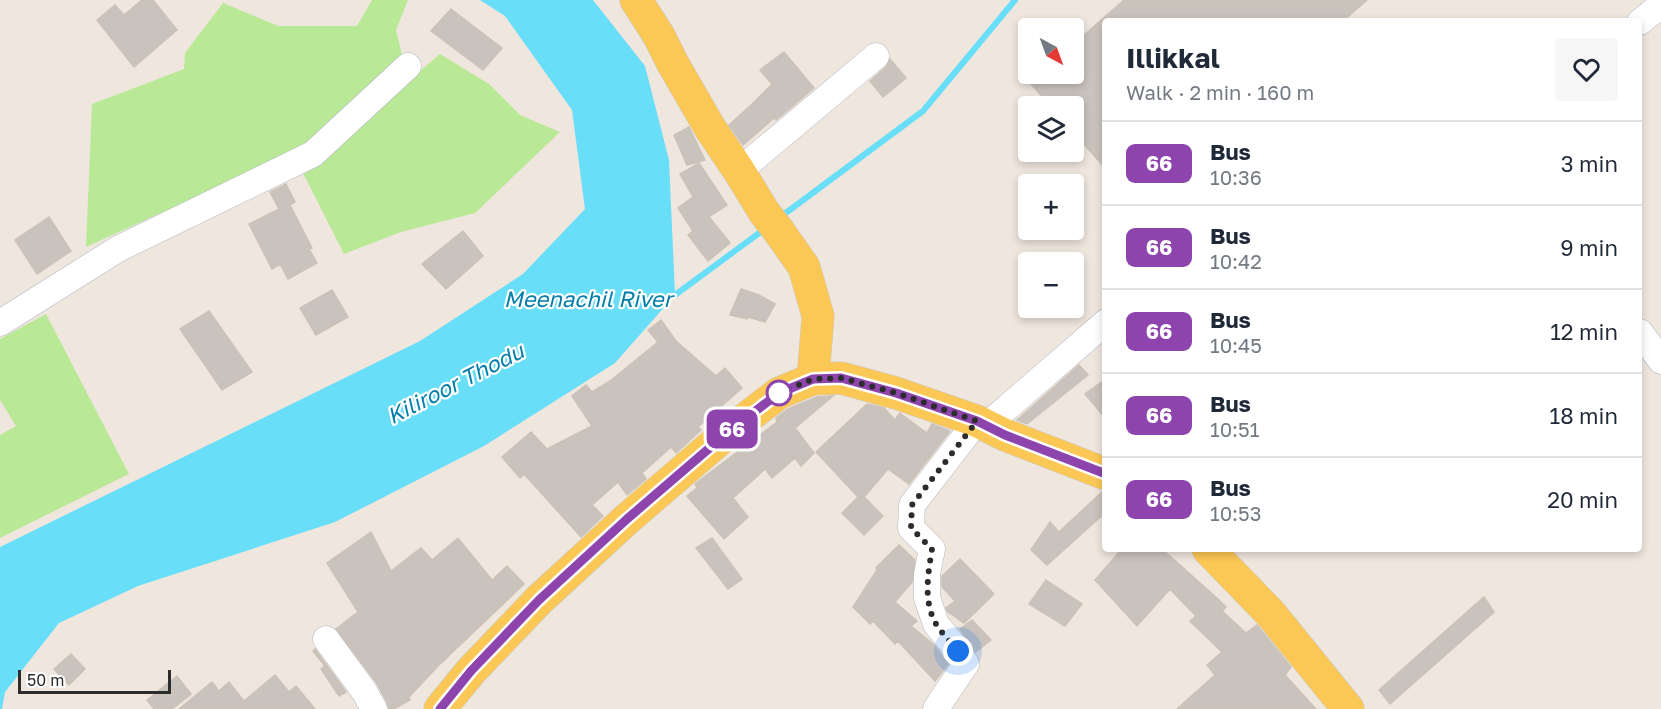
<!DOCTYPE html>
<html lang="en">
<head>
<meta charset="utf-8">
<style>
  :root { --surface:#fff; --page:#f6f6f7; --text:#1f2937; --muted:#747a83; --line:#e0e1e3 }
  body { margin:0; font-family:"Golos Text",sans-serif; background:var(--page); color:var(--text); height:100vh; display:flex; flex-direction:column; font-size:22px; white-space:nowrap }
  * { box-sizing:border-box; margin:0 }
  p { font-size:20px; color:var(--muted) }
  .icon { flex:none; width:33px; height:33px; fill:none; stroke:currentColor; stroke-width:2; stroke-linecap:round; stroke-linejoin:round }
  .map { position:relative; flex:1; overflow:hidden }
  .side { position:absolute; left:1102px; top:18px; width:540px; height:534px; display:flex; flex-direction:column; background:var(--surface); border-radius:6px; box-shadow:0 3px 9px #0003 }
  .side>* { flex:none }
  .badge { padding:0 12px; border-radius:9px; font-size:21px; line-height:39px }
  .needle { width:39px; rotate:139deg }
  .controls { position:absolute; left:1018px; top:18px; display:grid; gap:12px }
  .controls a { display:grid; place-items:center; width:66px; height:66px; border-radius:6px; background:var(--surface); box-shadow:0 3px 9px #0003; font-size:30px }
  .scale { position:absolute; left:18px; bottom:15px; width:153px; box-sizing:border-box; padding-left:6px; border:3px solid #2c2c2c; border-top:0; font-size:16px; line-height:21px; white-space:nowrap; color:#2c2c2c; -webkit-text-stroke:4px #fff; paint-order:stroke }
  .you { position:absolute; width:30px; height:30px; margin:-15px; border:4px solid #fff; border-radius:50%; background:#1a73e8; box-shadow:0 0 0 9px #1a73e833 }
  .map>.badge { position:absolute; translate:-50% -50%; box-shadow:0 0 0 3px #fff }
  .round { display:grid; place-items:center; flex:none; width:63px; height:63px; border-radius:6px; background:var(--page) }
  .headline { display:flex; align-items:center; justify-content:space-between; height:102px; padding:0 24px }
  h1 { font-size:28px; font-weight:700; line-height:45px }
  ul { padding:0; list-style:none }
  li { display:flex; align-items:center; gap:18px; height:84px; padding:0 24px; border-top:2px solid var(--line) }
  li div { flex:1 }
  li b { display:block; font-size:22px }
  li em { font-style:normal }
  li .badge { min-width:66px; font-weight:700; text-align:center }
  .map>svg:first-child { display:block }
</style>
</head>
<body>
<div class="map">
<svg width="1661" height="709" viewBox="0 0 1661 709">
  <rect width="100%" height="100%" fill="#efe6de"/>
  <path fill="#b9e996" d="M372,0H408L396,30L403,59L312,144L86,247L92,104L184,69L185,53L223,3L278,26H357Z
    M440,54L489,84L520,115L560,132L475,213L401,232L344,254L302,171Z
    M46,314L129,474L0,538V435L16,426L0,400V339Z"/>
  <path fill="#69def9" d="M480,0H593L645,66L669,160L675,295L615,363L484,446L335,522L138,586L59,623L5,692L2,709H0V547L420,341L523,274L585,209L572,110L505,16Z"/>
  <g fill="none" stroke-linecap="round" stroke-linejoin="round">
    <path stroke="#69def9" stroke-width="6" d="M779,218L923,111L1015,0
      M675,295L766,228"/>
  </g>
  <path fill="#cac3bd" stroke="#cbc2b7" stroke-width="1.5" d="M142,0H153L177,30L134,67L97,20L115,5L124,15Z
    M1124,0H1367L1343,21H1106V169L1074,133V106H1051L1030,83L1041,74H1074V44Z
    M451,9L502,48L483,70L431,31Z
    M784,52L814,88L776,120L774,118L743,145L729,125L750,106L772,84L760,70Z
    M890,59L906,78L883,97L870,81L886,67Z
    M689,127L705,160L687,165L674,135Z
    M699,163L727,205L709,217L730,243L708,261L688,235L693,231L678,208L693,197L680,174Z
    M286,184L295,202L290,205L312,248L309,249L317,263L288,279L280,264L272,269L249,224L279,209L270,192Z
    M49,217L71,251L37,274L15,240Z
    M463,231L483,256L446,289L422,264Z
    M741,289L759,295L775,304L765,322L748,317L747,319L730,315Z
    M332,290L348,317L316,335L300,308Z
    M209,311L252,372L222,390L180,329Z
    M661,320L676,341L716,376L725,368L742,388L698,427L701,430L676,453L671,447L642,473L646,479L627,495L618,482L592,505L603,516L581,537L524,474L520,478L502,457L531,432L547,449L592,426L572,396L586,385L592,392L610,381L658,342L648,330Z
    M1079,365L1088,375L1027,424L1017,420Z
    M1106,379V419L1085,394Z
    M833,396L795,428L814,453L801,466L795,458L772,478L765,469L733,498L748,517L724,539L687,496L697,488L695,484L777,422L776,418L788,409L817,397Z
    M867,404L884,408L895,420L900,413L901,414L927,433L932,424L950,431L909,484L888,469L864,497L883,516L864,535L842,513L858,497L816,452Z
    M1103,491L1106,492V512L1047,565L1031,550L1050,522L1059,532Z
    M371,532L391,571L421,548L432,560L458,538L492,580L507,566L524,584L438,666L409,697L410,700L394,709H389L387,702L376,682L336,629L358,612L327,563Z
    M712,538L742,579L728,589L696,548Z
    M899,545L915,560L912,582L895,602L917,621L911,626L933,644L948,664L935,681L898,641L895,644L873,621L870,624L853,607L877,570L876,568Z
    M1122,549H1162L1218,599L1226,607L1222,611L1246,633L1257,625L1291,667L1285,675L1316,709H1177L1215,675L1207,665L1222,652L1190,621L1196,616L1170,589L1137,626L1095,580Z
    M960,559L994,594L964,623L948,612L946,608L955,601L942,587V576Z
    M1046,580L1082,604L1065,626L1029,604Z
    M1484,597L1494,612L1390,704L1379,690Z
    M972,620L991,640L976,652L960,629Z
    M315,649L346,692L339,696L321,669L325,666L313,651Z
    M71,654L85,669L69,685L54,669Z
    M275,675L289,692L296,686L315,709H179L212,682L219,691L229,682L244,701Z
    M177,676L191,694L172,709H154L147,700Z"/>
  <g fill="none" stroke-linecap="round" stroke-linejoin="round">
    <g stroke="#b2b6c1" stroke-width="27">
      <path id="minor" d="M1640,22L1661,5
        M739,171L876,56
        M0,323L118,249L313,154L408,66
        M1640,332L1661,361
        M986,426L1106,322
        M326,639L364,691L374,709
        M936,709L943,698L966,664L958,651L936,624L927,598V574L932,549L911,528L912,505L977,421"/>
    </g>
    <g stroke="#c8c8c8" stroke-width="33">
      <path id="major" d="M636,0L659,36L673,64L710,128L739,171L764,212L778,230L804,267L818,316L813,379
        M1208,549L1271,614L1348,709
        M440,709L471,671L539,600L627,519L727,433L779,393L813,379L841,378L896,393L977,421L1005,435L1106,474"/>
    </g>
    <use href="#minor" stroke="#fff" stroke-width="26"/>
    <use href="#major" stroke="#fcc855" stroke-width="32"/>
  </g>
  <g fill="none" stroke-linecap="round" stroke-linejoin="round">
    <g stroke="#fff" stroke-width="14">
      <path id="line" d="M440,709L471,671L539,600L627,519L727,433L779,393L813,379L841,378L896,393L977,421L1005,435L1106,474"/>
    </g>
    <use href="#line" stroke="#8e44ad" stroke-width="9"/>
    <path stroke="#2c2c2c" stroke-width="6" stroke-dasharray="0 10.8" d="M779,393L813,379L841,378L896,393L977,421L912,505L911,528L932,549C928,574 923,601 936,624C942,634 951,642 958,651"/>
  </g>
  <circle fill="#fff" stroke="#8e44ad" stroke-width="3" cx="779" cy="393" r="12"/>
  <g text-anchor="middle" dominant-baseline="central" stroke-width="4.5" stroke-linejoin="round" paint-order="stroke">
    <g font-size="22" font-style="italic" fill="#027eaa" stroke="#fff">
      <text x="588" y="298">Meenachil River</text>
      <text transform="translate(455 383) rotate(-27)">Kiliroor Thodu</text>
    </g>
  </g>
</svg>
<div class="controls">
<a><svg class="needle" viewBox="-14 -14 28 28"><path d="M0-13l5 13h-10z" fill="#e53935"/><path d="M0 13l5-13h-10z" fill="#747a83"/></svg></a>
<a><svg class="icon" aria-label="layers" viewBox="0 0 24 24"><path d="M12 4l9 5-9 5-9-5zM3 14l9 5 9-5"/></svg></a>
<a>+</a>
<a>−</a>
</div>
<div class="scale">50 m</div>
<div class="you" style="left:958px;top:651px"></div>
<b class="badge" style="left:732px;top:429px;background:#8e44ad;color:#fff">66</b>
<section class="side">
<div class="headline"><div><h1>Illikkal</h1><p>Walk · 2 min · 160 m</p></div><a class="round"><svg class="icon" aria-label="heart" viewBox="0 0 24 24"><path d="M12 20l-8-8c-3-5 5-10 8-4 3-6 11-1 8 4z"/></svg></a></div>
<ul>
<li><span class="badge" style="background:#8e44ad;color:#fff">66</span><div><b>Bus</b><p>10:36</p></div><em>3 min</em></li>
<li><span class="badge" style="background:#8e44ad;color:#fff">66</span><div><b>Bus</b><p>10:42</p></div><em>9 min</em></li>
<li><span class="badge" style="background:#8e44ad;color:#fff">66</span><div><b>Bus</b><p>10:45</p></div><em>12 min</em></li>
<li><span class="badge" style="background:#8e44ad;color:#fff">66</span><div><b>Bus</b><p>10:51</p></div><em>18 min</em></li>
<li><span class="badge" style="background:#8e44ad;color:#fff">66</span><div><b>Bus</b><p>10:53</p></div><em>20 min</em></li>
</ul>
</section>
</div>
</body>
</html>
